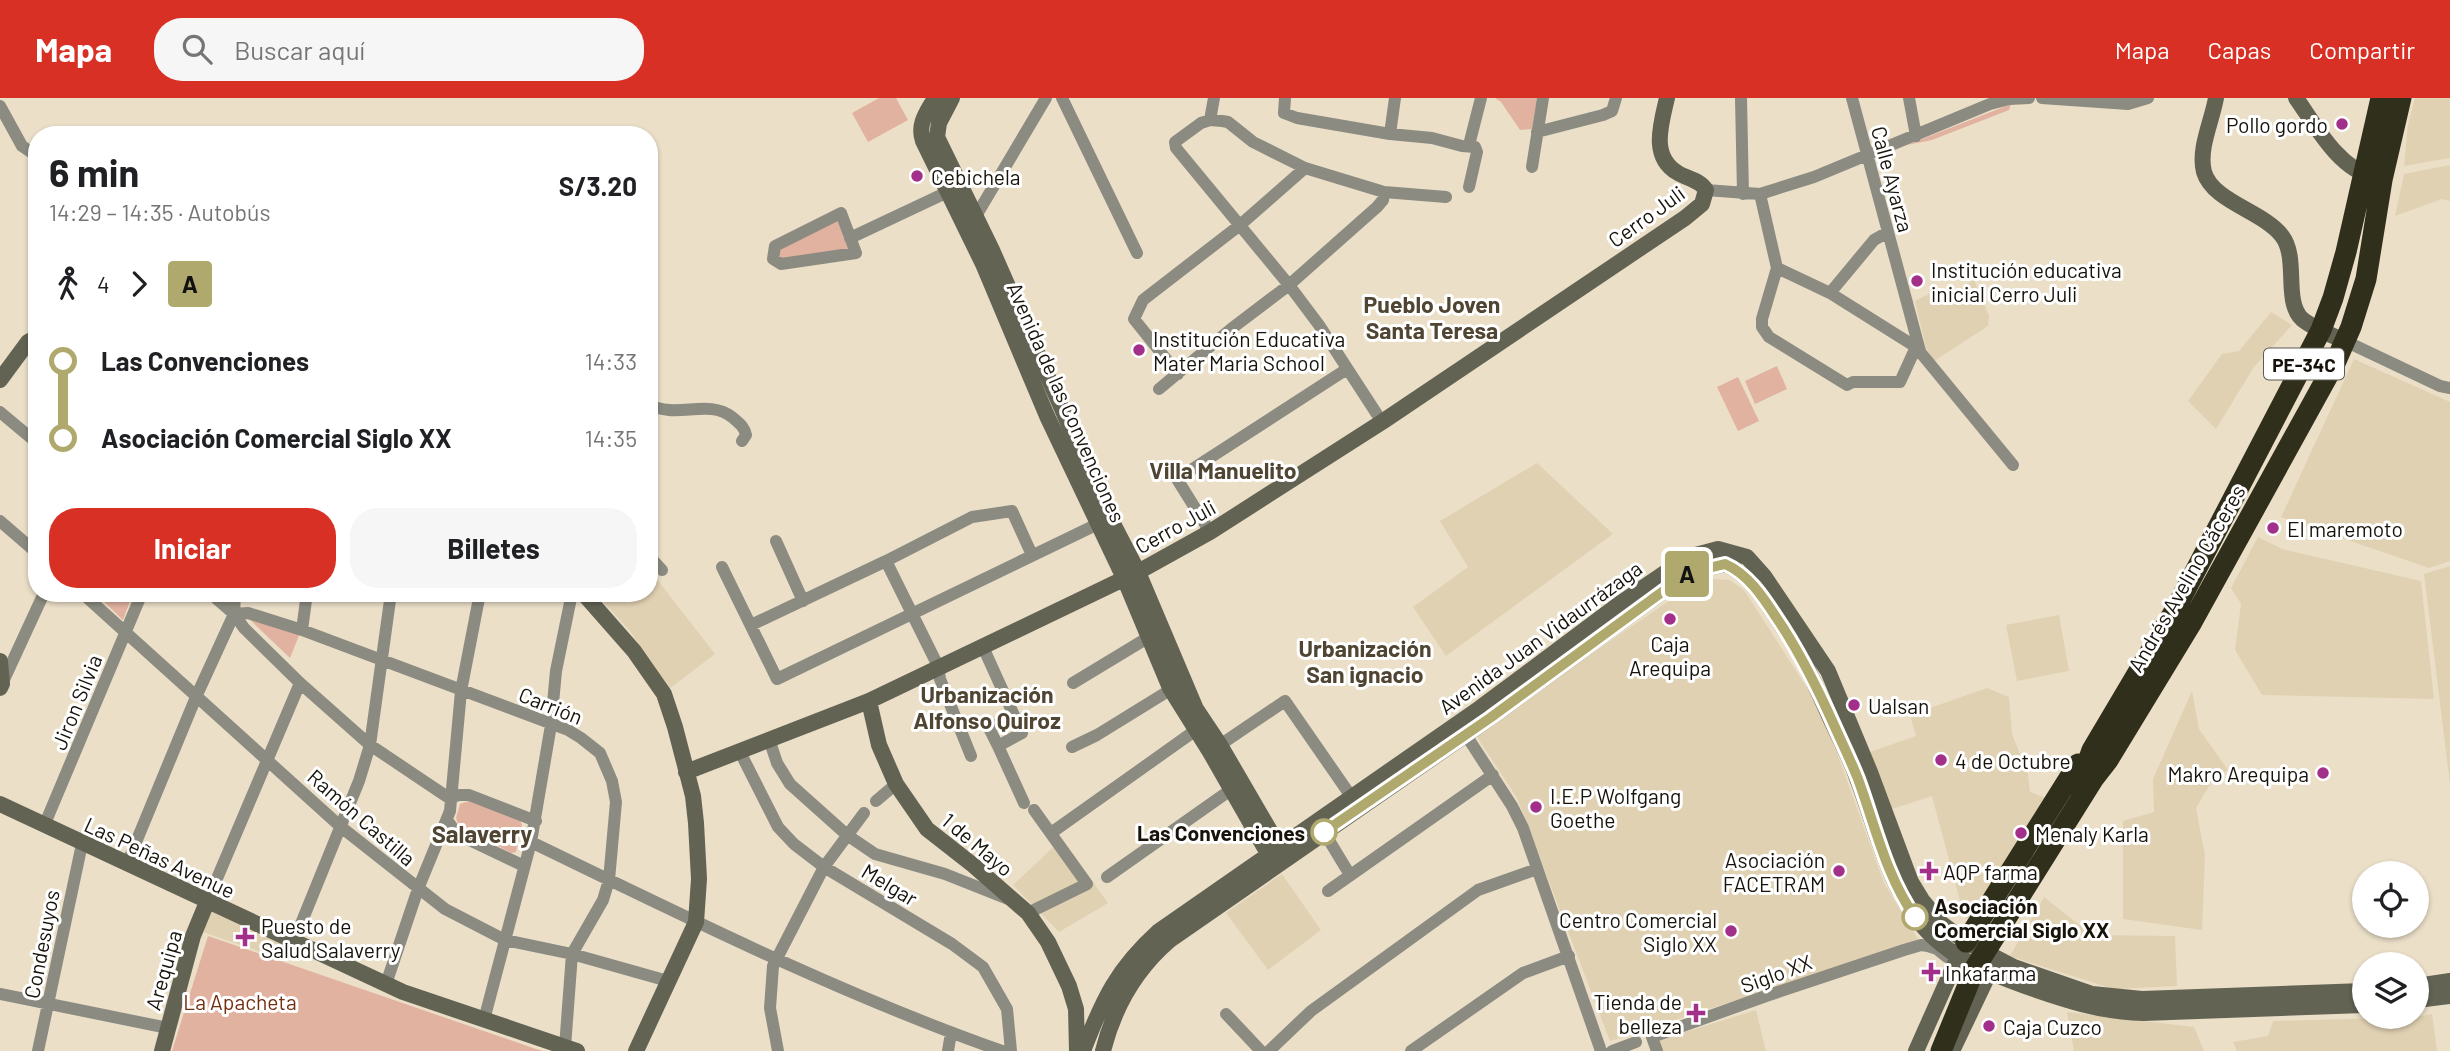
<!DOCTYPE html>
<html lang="es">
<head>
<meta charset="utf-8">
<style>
  :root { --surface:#fff; --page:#f6f6f6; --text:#202124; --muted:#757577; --accent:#d93025 }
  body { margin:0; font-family:Barlow,sans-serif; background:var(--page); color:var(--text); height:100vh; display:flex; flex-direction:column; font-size:26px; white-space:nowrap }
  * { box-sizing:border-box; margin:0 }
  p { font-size:23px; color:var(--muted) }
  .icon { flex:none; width:38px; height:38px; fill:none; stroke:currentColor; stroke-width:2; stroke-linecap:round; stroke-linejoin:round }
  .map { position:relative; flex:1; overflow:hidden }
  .drawer { position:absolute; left:28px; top:28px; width:630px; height:476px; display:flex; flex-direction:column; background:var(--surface); border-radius:28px; box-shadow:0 2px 5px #0004 }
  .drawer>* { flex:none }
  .badge { padding:0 14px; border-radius:5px; font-size:24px; line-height:46px }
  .buttons { position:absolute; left:2352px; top:763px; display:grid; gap:14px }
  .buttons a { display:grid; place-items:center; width:77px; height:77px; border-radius:50%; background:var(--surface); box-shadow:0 2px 5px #0004; font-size:35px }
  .map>.badge { position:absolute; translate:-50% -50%; box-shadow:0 0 0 4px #fff }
  .legs { display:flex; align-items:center; gap:10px; height:77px; padding:0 21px; font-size:23px }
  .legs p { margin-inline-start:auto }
  .overview { display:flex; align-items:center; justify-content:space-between; height:119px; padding:0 21px }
  h1 { font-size:38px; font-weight:700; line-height:52px }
  .button { display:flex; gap:14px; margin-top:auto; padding:14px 21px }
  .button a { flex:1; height:80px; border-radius:28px; background:var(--accent); color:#fff; font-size:28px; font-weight:700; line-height:80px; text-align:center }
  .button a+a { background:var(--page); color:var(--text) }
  ul { padding:0 21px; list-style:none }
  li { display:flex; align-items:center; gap:24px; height:77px; font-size:26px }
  li i { display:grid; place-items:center; width:10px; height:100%; margin:0 9px; background:currentColor }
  li i::after { content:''; width:18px; height:18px; margin:-9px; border:5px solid; border-radius:50%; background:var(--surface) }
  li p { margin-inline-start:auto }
  li:first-child i { background:linear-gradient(#0000 50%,currentColor 0) }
  li:last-child i { background:linear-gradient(currentColor 50%,#0000 0) }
  header { display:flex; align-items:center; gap:42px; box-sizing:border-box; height:98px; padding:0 35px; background:var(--accent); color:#fff }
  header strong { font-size:33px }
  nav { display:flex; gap:38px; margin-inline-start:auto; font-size:24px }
  .search { width:490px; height:63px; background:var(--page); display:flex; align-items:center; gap:18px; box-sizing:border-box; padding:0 24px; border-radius:28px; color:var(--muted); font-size:26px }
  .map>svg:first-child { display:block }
</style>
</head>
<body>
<header>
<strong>Mapa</strong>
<div class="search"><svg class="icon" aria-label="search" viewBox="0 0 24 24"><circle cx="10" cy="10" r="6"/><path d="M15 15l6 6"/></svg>Buscar aquí</div>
<nav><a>Mapa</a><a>Capas</a><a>Compartir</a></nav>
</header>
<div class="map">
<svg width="2450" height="953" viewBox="0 0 2450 953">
  <rect width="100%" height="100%" fill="#ebdfc8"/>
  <path fill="#e1d1b3" d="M2415,0H2450V60L2404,68L2408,27Z
    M2450,67V103L2442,101L2395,118L2404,76Z
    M1974,182L1989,218L1988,228L1934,263L1926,250L1915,203L1933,194L1939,202Z
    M2271,214L2292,227L2254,269L2216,331L2188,303L2222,256L2239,253Z
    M2354,261L2450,304V463L2429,470L2281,419Z
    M1537,365L1613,436L1446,558L1413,509L1468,469L1440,423Z
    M2258,439L2282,451L2421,483L2434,601L2262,597L2235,552L2241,506L2231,490Z
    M2450,468V686L2424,476Z
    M649,471L715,556L669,591L630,533L595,495H649Z
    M1712,481L1730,482L1744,492L1822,613L1884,785L1919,843L1610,943L1517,700L1475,636L1689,489Z
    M2059,517L2069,573L2017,583L2006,527Z
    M1987,590L2009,599L2012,636L2028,676L2030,694L2048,701L1975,826L1964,818L1932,698L1889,712L1870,654L1916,638L1910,617Z
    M2192,593L2199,631L2228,672L2212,683L2196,710L2205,757L2202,832L2123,821V723L2154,714L2153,681Z
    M1062,741L1108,805L1059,834L1013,787Z
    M1282,776L1321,832L1268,872L1226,815Z
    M2044,799L2092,837L2175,838L2177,888L2113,891L2010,858Z
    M212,811L285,844L278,860L203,834Z
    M1756,912L1766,953H1663L1660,942Z
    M2067,914L2194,929L2204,953H2074Z
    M2432,916L2437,953H2237L2233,944L2268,938L2273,923L2417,919Z"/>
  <path fill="#e2b2a1" d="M879,0H896L908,22L868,44L852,15Z
    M1495,0H1537L1532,31L1520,32L1501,4Z
    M2011,6L2009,12L1932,42L1907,47Z
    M839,120L851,151L783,163L776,154Z
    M1777,268L1787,291L1755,306L1745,283Z
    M1738,279L1759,323L1738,333L1717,289Z
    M95,495H133L123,522Z
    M246,518L302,530L290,560Z
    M469,703L520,722L522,727L516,754L511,755L458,726L456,720L460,706Z
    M208,838L536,951L543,953H172Z"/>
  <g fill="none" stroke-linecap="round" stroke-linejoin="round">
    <path stroke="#8b8b81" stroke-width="12" d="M1062,0L1137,155
      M1285,0L1284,15L1297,20L1390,36L1432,40L1462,48L1475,49L1477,54L1469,89
      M1741,0L1743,96
      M1852,0L1920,253
      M1909,0L1916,38
      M2042,0L2128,6L2148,0
      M0,8L22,48L37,58
      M1210,22L1214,0
      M1537,34L1603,17L1612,13L1616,0
      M1390,36L1395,0
      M1469,47L1481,0
      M1532,69L1543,0
      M1706,92L1760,96L1814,79L1990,6L2009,1L2029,0
      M1760,96L1777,170L1762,221V229L1769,239L1847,287L1853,284H1900L1916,249
      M841,115L856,155L781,166L773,161L775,148Z
      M976,118L1046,0
      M850,140L954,91
      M1777,170L1830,195L1916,249L2013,367
      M1830,195L1874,142L1888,134
      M2345,243L2440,288L2450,290
      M1178,276L1134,221L1143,202L1240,127L1305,70
      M1159,291L1231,231L1289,187L1377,109L1383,102L1384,94
      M649,306C675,322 708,300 732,319C739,325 744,328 746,337L742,343
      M0,314L37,345
      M1382,324L1319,227L1289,187L1176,50L1175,44L1201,25L1210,22L1222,23L1228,24L1253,44L1305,70L1384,94L1446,99
      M0,423L37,455
      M1210,434L1177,381L1347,271
      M776,443L803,503
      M649,458L662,472
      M886,463L938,568L940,581L971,658
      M722,469L777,581L1104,423
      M82,495L341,729L445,811L505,842L572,856L668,883
      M210,495L234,516L244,530L300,585L370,647L449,700L459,697H469L536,723
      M234,516L248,515L302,532L568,632L581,640L600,655L612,683L616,704L609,782L603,802L572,856L565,949
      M751,527L886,463L972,419L1012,413L1032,457
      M302,532L307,495
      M983,549L1022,635L998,648L1024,705
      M1073,585L1149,539
      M2,586L44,495
      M1466,637L1512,708L1523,730L1601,953
      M769,641L777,665L790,686L847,737L875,756L945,776L1008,801
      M998,648L989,630L1014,618
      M1072,649L1097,637L1178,587
      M1214,651L1285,603L1355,704
      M739,652L778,729L794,746L824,769L952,846L983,869L1007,911L1011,953
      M876,703L896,686
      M447,722L457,736L524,768
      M44,728L142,495
      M1324,734L1350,777
      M1051,735L1196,632
      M531,744C686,819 840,896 1002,953
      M127,766L196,599L234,516L235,495
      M1107,779L1239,686
      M1328,793L1493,677
      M207,804L300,585
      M1028,815L1087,786L1034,712
      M294,843L359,683L370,647L391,495
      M386,886L418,791L450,713L461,593L480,495
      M0,896L168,930
      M1226,916L1261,953
      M484,922L531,744L551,627L556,573L572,495
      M38,953L82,746
      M778,953L770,910L773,868L824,769L864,715
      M948,953L951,935
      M1269,953L1311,913L1478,792L1537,771
      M1411,953L1523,875L1569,858
      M1612,953L1636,944
      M1657,953L1652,939L1766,898L1904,852L1921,847L1928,848L1937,851L1947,859"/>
    <path stroke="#636354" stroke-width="16" d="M935,0C927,14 917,26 923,43L983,166L1047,318L1124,480L1170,590L1210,654L1274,766
      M952,0L939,25L937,39L992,152L1110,420L1138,474L1196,611L1220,647L1284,757
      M2216,0C2212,23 2198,51 2204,74C2213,104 2263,113 2282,138C2299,160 2283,203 2302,221C2314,231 2332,237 2345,243
      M2296,0C2316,28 2338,70 2373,79
      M0,282L28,244L37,239
      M583,495L634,553L664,596L675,629L693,698L696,725L699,781L696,824L636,953
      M0,563L2,586L0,590
      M869,603L879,647L896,686L927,731L973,767L1028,815L1048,844L1069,888L1076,911L1077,953
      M686,674L869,603L1138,474L1210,434L1382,324L1685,120L1702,106L1706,92C1700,82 1688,81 1678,75C1650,59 1661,26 1667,0
      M0,706L403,894L577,953
      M2417,888L2450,883
      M2417,902L2450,898
      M162,953L193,838L207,804
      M1083,953C1103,901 1117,871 1159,833L1480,610L1622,504L1688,459L1718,451L1747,459L1764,478L1828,573L1870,674L1911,784L1922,802L1941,825L1966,844L2014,869L2092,896L2142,901L2364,893
      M1103,953C1114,909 1135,872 1170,842L1490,620L1688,475L1725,466C1751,477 1767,505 1782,528C1803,557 1816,589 1831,622C1840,641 1850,660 1857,680C1878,734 1889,796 1932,838C1958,863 1992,876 2025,888C2065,902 2101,914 2143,915L2364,907
      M1916,953L1962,850
      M1952,953L1993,867"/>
    <path stroke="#302f1b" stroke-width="21" d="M2076,687L2086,669L2092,652L2175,512L2321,232L2333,200L2346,154L2381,0
      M1966,844L2078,666
      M1941,953L1975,870L2094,680L2108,662L2192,524L2336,263L2351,229L2366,181L2382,82L2401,0"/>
  </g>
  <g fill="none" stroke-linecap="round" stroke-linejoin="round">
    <g stroke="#fff" stroke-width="16">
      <path id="line-1" d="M1324,734L1490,620L1688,475L1725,466C1748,476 1763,499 1776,519C1800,554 1817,589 1834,627C1842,645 1851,663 1858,681C1875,727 1886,778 1915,819"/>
    </g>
    <use href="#line-1" stroke="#afa96e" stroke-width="10"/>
  </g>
  <g fill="#a22f8a" stroke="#fff" stroke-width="2.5">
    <circle cx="2342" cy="26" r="7"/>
    <circle cx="917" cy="78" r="7"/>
    <circle cx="1917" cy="183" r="7"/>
    <circle cx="1139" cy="252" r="7"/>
    <circle cx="2273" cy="430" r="7"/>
    <circle cx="1670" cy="521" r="7"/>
    <circle cx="1854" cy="607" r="7"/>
    <circle cx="1941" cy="662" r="7"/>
    <circle cx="2323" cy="675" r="7"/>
    <circle cx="1536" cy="709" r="7"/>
    <circle cx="2021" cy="735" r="7"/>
    <circle cx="1839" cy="773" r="7"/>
    <path d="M1925.5 762.5h7v7h7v7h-7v7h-7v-7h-7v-7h7z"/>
    <circle cx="1731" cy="833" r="7"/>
    <path d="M241.5 828.5h7v7h7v7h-7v7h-7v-7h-7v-7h7z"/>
    <path d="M1927.5 863.5h7v7h7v7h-7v7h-7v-7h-7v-7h7z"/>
    <path d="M1692.5 904.5h7v7h7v7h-7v7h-7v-7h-7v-7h7z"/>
    <circle cx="1989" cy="928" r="7"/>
  </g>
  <g fill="#fff" stroke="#afa96e" stroke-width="3.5">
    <circle cx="1324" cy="734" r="12"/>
    <circle cx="1915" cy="819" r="12"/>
  </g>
  <g text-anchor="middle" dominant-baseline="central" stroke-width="6" stroke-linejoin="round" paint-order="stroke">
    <rect fill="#fff" stroke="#5d5a54" stroke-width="2" x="2264" y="250.5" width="80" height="31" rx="5"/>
    <g font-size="19" font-weight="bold" fill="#17130b">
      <text x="2304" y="266">PE-34C</text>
    </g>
    <g font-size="21" fill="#17130b" stroke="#fff" text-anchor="start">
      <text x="2328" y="26" text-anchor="end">Pollo gordo</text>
      <text x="931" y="78">Cebichela</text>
      <text x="1931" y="171">Institución educativa<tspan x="1931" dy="24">inicial Cerro Juli</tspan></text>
      <text x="1153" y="240">Institución Educativa<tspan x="1153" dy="24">Mater Maria School</tspan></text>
      <text x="2287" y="430">El maremoto</text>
      <text x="1670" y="545" text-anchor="middle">Caja<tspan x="1670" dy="24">Arequipa</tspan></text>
      <text x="1868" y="607">Ualsan</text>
      <text x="1955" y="662">4 de Octubre</text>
      <text x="2309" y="675" text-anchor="end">Makro Arequipa</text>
      <text x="1550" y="697">I.E.P Wolfgang<tspan x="1550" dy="24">Goethe</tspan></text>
      <text x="2035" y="735">Menaly Karla</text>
      <text x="1825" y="761" text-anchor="end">Asociación<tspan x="1825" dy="24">FACETRAM</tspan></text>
      <text x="1943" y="773">AQP farma</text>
      <text x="1717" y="821" text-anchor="end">Centro Comercial<tspan x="1717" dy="24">Siglo XX</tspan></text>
      <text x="261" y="827">Puesto de<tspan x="261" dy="24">Salud Salaverry</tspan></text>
      <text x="1945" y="874">Inkafarma</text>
      <text x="1682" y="903" text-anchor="end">Tienda de<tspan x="1682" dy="24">belleza</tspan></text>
      <text x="2003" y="928">Caja Cuzco</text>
    </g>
    <g font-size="21" fill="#17130b" stroke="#fff">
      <text transform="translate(1893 81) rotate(75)">Calle Ayarza</text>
      <text transform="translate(1646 118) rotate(-36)">Cerro Juli</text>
      <text transform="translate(1067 304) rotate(66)">Avenida de las Convenciones</text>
      <text transform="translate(1175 428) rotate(-29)">Cerro Juli</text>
      <text transform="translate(2186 480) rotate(-60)">Andrés Avelino Cáceres</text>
      <text transform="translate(1540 539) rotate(-36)">Avenida Juan Vidaurrázaga</text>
      <text transform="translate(76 604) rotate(-68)">Jiron Silvia</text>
      <text transform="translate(551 607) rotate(22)">Carrión</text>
      <text transform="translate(362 719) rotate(41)">Ramón Castilla</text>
      <text transform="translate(978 746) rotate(40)">1 de Mayo</text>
      <text transform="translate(160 759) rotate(25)">Las Peñas Avenue</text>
      <text transform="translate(890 786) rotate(31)">Melgar</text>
      <text transform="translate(41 846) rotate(-79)">Condesuyos</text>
      <text transform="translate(163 872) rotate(-74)">Arequipa</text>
      <text transform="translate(1776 875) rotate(-20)">Siglo XX</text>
    </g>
    <g font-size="21" font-weight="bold" fill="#17130b" stroke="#fff" text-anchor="end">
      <text x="1305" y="734">Las Convenciones</text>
      <text x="1934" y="807" text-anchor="start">Asociación<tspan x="1934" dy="24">Comercial Siglo XX</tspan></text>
    </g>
    <g font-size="21" fill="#742f11" stroke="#fff">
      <text x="240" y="903">La Apacheta</text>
    </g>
    <g font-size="23" font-weight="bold" fill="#4f4532" stroke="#fff">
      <text x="1432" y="206">Pueblo Joven<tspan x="1432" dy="26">Santa Teresa</tspan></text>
      <text x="1223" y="372">Villa Manuelito</text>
      <text x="1365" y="550">Urbanización<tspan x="1365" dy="26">San ignacio</tspan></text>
      <text x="987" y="596">Urbanización<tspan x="987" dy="26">Alfonso Quiroz</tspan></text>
    </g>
    <g font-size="24" font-weight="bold" fill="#4f4532" stroke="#fff">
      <text x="482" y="735">Salaverry</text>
    </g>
  </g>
</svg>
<div class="buttons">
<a><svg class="icon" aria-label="locate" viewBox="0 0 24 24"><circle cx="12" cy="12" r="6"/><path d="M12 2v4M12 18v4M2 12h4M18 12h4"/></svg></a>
<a><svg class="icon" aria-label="layers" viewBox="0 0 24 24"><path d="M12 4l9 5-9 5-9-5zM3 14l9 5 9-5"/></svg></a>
</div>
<b class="badge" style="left:1687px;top:476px;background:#afa96e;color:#111">A</b>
<section class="drawer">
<div class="overview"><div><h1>6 min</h1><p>14:29 – 14:35 · Autobús</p></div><b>S/3.20</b></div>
<div class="legs"><svg class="icon" aria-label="walk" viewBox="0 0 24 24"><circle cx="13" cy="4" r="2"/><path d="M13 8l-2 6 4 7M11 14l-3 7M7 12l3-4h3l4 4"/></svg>4<svg class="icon" aria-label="forward" viewBox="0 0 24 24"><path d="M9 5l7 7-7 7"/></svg><b class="badge" style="background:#afa96e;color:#111">A</b></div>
<ul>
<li><i style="color:#afa96e"></i><b>Las Convenciones</b><p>14:33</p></li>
<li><i style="color:#afa96e"></i><b>Asociación Comercial Siglo XX</b><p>14:35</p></li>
</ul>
<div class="button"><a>Iniciar</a><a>Billetes</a></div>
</section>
</div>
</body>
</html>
